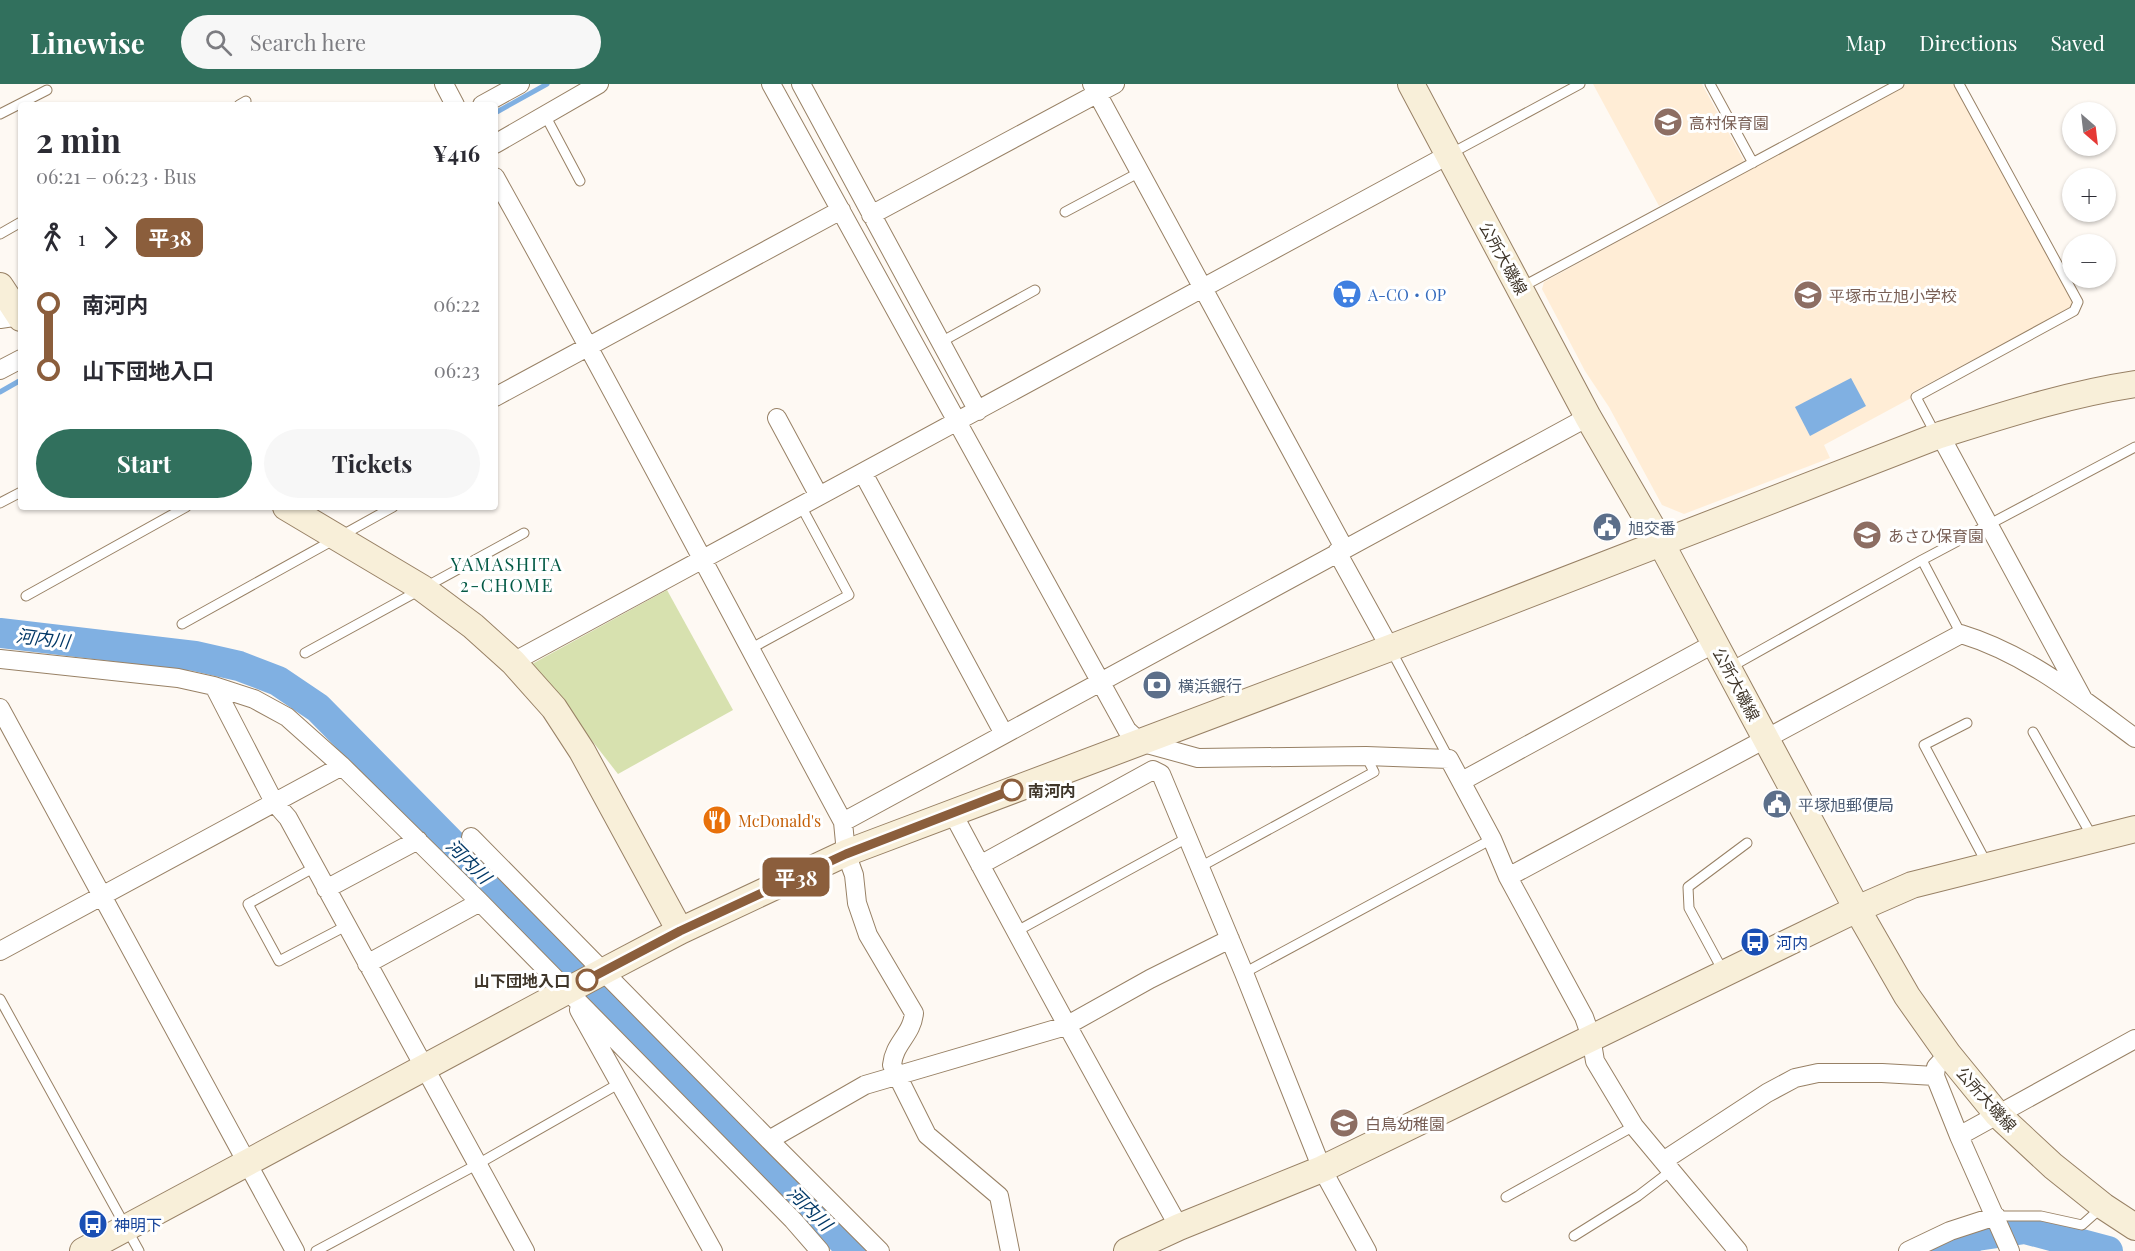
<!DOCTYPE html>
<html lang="en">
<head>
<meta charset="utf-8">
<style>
  :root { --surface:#fff; --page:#f7f7f7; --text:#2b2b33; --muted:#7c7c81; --accent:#31705d }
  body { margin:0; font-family:"Playfair Display","Noto Sans JP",serif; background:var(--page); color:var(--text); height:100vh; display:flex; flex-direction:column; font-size:22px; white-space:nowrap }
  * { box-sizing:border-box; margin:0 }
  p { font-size:20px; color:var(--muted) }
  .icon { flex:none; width:33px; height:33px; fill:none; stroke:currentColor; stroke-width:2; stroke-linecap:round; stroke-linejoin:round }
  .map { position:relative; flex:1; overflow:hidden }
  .drawer { position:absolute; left:18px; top:18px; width:480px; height:408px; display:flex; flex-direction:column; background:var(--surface); border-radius:6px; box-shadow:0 2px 4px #0004 }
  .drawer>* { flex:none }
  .badge { padding:0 12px; border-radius:9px; font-size:21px; line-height:39px }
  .needle { width:39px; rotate:152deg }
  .buttons { position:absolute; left:2062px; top:18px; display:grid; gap:12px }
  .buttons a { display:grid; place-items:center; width:54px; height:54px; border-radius:50%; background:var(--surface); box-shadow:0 2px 4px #0004; font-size:30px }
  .map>.badge { position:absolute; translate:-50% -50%; box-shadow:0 0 0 3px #fff }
  .legs { display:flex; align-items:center; gap:9px; height:66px; padding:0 18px; font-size:20px }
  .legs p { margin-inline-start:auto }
  .head { display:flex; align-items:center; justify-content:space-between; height:102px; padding:0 18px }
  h1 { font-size:33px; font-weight:700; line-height:45px }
  .action { display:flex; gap:12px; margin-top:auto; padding:12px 18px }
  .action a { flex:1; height:69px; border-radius:36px; background:var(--accent); color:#fff; font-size:24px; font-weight:700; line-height:69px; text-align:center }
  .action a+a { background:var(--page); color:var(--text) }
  ul { padding:0 18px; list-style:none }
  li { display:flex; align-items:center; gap:21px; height:66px; font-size:22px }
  li i { display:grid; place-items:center; width:9px; height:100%; margin:0 8px; background:currentColor }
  li i::after { content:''; width:15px; height:15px; margin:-8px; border:4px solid; border-radius:50%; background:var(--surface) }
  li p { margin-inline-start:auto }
  li:first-child i { background:linear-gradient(#0000 50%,currentColor 0) }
  li:last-child i { background:linear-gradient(currentColor 50%,#0000 0) }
  header { display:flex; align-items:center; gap:36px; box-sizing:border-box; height:84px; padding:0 30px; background:var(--accent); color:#fff }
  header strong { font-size:28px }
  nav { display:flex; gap:33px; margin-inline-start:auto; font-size:21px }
  .search { width:420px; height:54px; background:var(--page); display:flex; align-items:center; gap:15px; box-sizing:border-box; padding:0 21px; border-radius:33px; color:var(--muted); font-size:22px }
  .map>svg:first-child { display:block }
</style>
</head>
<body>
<header>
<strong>Linewise</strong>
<div class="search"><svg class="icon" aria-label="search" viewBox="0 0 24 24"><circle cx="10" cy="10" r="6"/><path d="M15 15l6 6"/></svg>Search here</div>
<nav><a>Map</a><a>Directions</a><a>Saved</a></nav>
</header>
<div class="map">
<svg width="2135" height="1167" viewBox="0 0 2135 1167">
  <rect width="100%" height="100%" fill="#fef9f3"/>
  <path fill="#ffedd6" d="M1593,0H1702L1744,77L1659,122Z
    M1906,0H1955L2075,217L2073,222L1911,309L1913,313L1824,361L1830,374L1684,430L1662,421L1609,323L1585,287L1542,205L1544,198Z"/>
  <path fill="#d7e1af" d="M667,506L733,626L618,690L532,580Z"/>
  <path fill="#80b0e2" d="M1851,294L1866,322L1810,352L1795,323Z"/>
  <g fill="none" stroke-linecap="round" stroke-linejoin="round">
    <path stroke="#80b0e2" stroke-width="5" d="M495,29L547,0
      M0,308L21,296"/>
    <path stroke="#80b0e2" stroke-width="30" d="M0,549L195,572L239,582L278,597L318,624L853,1167
      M1942,1167L1977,1152L2025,1145L2108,1167"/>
    <g stroke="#988165" stroke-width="11">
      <path id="lane" d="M1710,0L1753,79
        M239,21L246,17
        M0,30L47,6
        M545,31L580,97
        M1450,70L1580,0
        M1065,128L1140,88
        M0,150L21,138
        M1520,204L1899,0
        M941,258L1035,206
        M1936,351L1916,313L2074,227L2078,218L1959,0
        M0,419L21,408
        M1922,476L1961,550
        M26,512L186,423
        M182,540L393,423
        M750,565L849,511L801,422
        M1391,566L1449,675
        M305,569L524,449
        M1729,584L1922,476L2135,363
        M1967,639L1924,661L1987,780
        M2033,648L2093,754
        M315,783L248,820L279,877L346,842
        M1200,783L1374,688L1366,672
        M1017,847L1187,754
        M1723,887L1689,824L1688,803L1747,759
        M1244,889L1492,755
        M0,915L139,1167
        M1506,1113L1634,1042
        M1996,1132H2041L2082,1141L2101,1124
        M1574,1152L1638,1112L1672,1086
        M316,1167L478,1080L620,999"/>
    </g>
    <g stroke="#988165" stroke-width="20">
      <path id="street" d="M444,0L455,21
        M771,0L1127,646L1140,658L1198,674L1366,672L1449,675L1492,755L1508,793L1584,933L1591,953L1595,977L1634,1042L1738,1167
        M801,0L978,327
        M1092,0L1344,464
        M482,21L520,0
        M495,60L599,0
        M495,93C614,306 727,523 843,738L846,769L854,791L857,819L868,851L914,929C912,951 894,959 892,981L927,1051L999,1112L1010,1167
        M871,131L1115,0
        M0,235L20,232
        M0,286L21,275
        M495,313L841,126
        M777,334L819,412
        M1940,351L2083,615
        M863,389L1004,650
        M1337,468L1390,564
        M0,575L178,594L214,602L254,615L287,633L342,682L480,818L793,1136L820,1167
        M513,578L1448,71
        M214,602L274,718L288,734L525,1167
        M0,624L295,1167
        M1462,697L1715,559
        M952,728C1026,867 1102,1006 1179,1143
        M843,738L1588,333
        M471,753L769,1056L865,1001L1066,942L1150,895L1230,855
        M980,781L1153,686L1161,690L1244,889L1322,1085L1367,1167
        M1508,793L1961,550C2027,570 2081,614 2135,654
        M326,805L418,756
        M0,867L342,682
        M367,880L480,818
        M579,926L713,1167
        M1948,970L1936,983L1935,992L1959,1052
        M769,1056L880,1167
        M1663,1077L1767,1009L1795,994L1818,989H1882L1935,992
        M1908,1167L1950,1147L1996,1132
        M2010,1167L1959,1052L2135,955"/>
    </g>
    <g stroke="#988165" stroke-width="28">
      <path id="secondary" d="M1411,0L1588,333L1661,459L1857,825L1907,912L1948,970L1997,1030L2053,1082L2103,1122L2135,1143
        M0,202L21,234
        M286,423L422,504L473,542L513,578L554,624L582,667L680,847
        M83,1167L604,887L680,847L846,769L1390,564L1940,351C2004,331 2068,310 2135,300
        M1127,1167L1179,1143L1322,1085L1857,825L1912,801L2135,745"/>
    </g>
    <use href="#lane" stroke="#fff" stroke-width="9"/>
    <use href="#street" stroke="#fff" stroke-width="18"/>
    <use href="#secondary" stroke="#f8efd9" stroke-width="26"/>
  </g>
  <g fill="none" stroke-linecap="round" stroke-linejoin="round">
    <g stroke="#fff" stroke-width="14">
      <path id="line-1" d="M587,896L680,847L846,770L1012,706"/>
    </g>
    <use href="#line-1" stroke="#8b5e3c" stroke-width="9"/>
  </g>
  <defs>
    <g id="school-disc" transform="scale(1.5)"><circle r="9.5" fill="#8d6e63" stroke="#fff"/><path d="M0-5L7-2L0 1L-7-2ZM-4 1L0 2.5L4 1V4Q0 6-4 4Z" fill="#fff"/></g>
    <g id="supermarket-disc" transform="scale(1.5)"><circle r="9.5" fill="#3f7fe0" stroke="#fff"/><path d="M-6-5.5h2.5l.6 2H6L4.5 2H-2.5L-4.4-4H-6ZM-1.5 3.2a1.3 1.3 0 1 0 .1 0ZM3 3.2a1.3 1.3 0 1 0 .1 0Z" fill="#fff"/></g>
    <g id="civic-disc" transform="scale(1.5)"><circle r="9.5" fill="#5c6f8a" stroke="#fff"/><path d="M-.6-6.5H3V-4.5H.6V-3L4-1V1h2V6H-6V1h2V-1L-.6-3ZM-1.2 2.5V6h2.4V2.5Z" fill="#fff"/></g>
    <g id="bank-disc" transform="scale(1.5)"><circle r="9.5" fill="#5c6f8a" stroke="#fff"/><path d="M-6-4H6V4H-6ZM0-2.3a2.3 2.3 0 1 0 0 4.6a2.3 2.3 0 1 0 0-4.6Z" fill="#fff"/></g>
    <g id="restaurant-disc" transform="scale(1.5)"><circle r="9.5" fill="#e8710a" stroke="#fff"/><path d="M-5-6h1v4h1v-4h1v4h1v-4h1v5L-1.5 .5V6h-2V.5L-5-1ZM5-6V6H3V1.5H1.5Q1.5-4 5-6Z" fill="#fff"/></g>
    <g id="bus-disc" transform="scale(1.5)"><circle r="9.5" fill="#1a4fb4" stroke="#fff"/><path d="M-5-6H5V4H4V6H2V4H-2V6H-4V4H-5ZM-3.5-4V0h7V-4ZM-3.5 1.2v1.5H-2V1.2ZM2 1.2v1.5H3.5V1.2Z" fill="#fff"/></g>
  </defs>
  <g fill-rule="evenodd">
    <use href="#school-disc" x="1668" y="38"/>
    <use href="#supermarket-disc" x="1347" y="210"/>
    <use href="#school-disc" x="1808" y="211"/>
    <use href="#civic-disc" x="1607" y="443"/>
    <use href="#school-disc" x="1867" y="451"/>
    <use href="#bank-disc" x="1157" y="601"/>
    <use href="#civic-disc" x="1777" y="720"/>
    <use href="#restaurant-disc" x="717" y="736"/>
    <use href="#bus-disc" x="1755" y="858"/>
    <use href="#school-disc" x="1344" y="1039"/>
    <use href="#bus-disc" x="93" y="1140"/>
  </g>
  <g fill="#fff" stroke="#8b5e3c" stroke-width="3">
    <circle cx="1012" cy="706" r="10"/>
    <circle cx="587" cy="896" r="10"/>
  </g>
  <g text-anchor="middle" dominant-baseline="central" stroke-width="6" stroke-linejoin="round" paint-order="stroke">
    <g font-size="16" fill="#785e54" stroke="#fff" text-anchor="start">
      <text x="1689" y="38">高村保育園</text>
      <text x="1829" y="211">平塚市立旭小学校</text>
      <text x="1888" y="451">あさひ保育園</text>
      <text x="1365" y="1039">白鳥幼稚園</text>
    </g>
    <g font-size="16" fill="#3f362a" stroke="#fff">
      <text transform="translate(1504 174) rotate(61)">公所大磯線</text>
      <text transform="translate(1737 600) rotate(62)">公所大磯線</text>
      <text transform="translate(1987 1015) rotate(48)">公所大磯線</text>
    </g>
    <g font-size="16" fill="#366cbe" stroke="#fff" text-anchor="start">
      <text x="1368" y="210">A-CO・OP</text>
    </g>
    <g font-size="16" fill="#4e5e75" stroke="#fff" text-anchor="start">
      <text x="1628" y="443">旭交番</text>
      <text x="1178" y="601">横浜銀行</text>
      <text x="1798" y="720">平塚旭郵便局</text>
    </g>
    <g font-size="16" font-weight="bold" fill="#3f362a" stroke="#fff" text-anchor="start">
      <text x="1028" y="706">南河内</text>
      <text x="570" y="896" text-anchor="end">山下団地入口</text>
    </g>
    <g font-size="16" fill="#c56008" stroke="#fff" text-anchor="start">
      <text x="738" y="736">McDonald's</text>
    </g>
    <g font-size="16" fill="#164399" stroke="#fff" text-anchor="start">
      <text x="1776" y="858">河内</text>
      <text x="114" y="1140">神明下</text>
    </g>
    <g font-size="18" letter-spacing="1.5" fill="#045a46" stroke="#fff">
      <text x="507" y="480">YAMASHITA<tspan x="507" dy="21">2-CHOME</tspan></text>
    </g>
    <g font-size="18" font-style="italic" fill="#033967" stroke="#fff">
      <text transform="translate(43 554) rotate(7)">河内川</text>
      <text transform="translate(469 777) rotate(45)">河内川</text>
      <text transform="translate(810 1124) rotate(45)">河内川</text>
    </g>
  </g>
</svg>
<div class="buttons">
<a><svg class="needle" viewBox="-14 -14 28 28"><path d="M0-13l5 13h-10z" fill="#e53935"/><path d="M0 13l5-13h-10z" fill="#7c7c81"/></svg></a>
<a>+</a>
<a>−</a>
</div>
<b class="badge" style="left:796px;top:793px;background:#8b5e3c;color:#fff">平38</b>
<section class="drawer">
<div class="head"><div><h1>2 min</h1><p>06:21 – 06:23 · Bus</p></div><b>¥416</b></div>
<div class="legs"><svg class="icon" aria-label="walk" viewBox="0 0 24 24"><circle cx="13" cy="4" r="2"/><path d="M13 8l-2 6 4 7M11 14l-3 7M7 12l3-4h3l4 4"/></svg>1<svg class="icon" aria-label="forward" viewBox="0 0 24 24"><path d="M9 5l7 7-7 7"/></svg><b class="badge" style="background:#8b5e3c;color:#fff">平38</b></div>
<ul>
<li><i style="color:#8b5e3c"></i><b>南河内</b><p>06:22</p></li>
<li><i style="color:#8b5e3c"></i><b>山下団地入口</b><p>06:23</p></li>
</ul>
<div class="action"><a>Start</a><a>Tickets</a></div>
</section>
</div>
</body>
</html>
